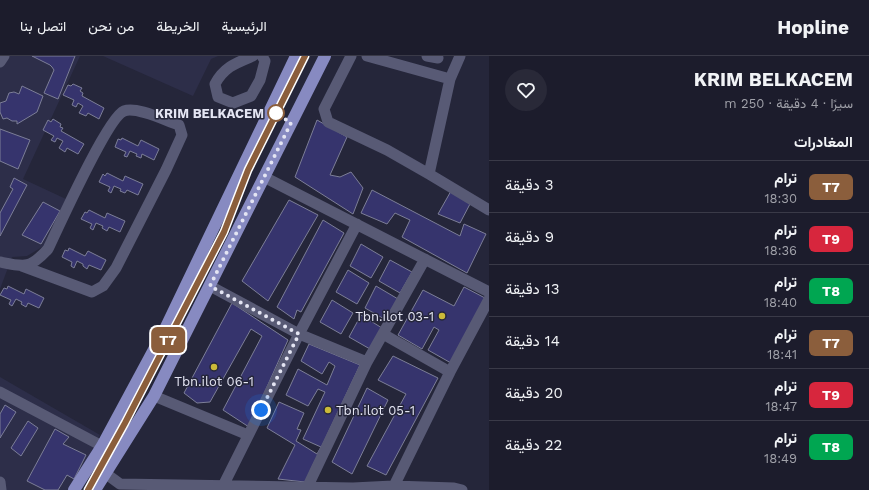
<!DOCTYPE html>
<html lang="ar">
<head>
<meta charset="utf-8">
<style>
  :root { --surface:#1c1c2c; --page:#292938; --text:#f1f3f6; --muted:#a0a1a9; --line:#3a3a48 }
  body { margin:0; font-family:"Work Sans",Vazirmatn,sans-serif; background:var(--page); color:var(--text); direction:rtl; height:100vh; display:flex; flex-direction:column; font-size:15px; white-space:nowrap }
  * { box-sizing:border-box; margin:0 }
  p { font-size:13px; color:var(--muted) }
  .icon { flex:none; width:22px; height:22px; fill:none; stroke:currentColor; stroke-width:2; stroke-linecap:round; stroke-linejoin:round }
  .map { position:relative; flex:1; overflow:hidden; direction:ltr }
  .sheet { display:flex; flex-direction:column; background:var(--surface); width:380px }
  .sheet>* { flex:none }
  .badge { padding:0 8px; border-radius:6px; font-size:14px; line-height:26px }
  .you { position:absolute; width:20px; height:20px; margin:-10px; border:3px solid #fff; border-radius:50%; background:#1a73e8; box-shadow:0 0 0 6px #1a73e833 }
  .map>.badge { position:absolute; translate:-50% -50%; box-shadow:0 0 0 2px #fff }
  h2 { padding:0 16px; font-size:15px; line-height:36px }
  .round { display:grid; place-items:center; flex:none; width:42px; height:42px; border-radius:21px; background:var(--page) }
  .headline { display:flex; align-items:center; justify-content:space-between; height:68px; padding:0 16px }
  h1 { font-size:19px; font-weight:700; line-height:30px }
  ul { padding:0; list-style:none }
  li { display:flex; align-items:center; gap:12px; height:52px; padding:0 16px; border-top:1px solid var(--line) }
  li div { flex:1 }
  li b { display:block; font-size:15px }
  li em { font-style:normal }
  li .badge { min-width:44px; font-weight:700; text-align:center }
  header { display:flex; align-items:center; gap:24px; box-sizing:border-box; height:56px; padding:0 20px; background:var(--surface); border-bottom:1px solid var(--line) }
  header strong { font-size:19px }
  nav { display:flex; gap:22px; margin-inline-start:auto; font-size:14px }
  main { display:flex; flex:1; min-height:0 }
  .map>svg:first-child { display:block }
</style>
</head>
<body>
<header>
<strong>Hopline</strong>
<nav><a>الرئيسية</a><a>الخريطة</a><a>من نحن</a><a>اتصل بنا</a></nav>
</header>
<main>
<section class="sheet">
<div class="headline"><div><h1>KRIM BELKACEM</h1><p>سيرًا · 4 دقيقة · 250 m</p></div><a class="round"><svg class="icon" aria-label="heart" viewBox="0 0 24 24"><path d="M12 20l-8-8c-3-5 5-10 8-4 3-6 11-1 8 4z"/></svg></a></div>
<h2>المغادرات</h2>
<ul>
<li><span class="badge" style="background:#8b5e3c;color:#fff">T7</span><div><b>ترام</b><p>18:30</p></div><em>3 دقيقة</em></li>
<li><span class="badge" style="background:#d7263d;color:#fff">T9</span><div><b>ترام</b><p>18:36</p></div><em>9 دقيقة</em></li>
<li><span class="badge" style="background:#00a651;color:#fff">T8</span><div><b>ترام</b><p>18:40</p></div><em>13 دقيقة</em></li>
<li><span class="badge" style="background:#8b5e3c;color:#fff">T7</span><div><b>ترام</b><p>18:41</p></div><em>14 دقيقة</em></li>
<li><span class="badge" style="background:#d7263d;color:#fff">T9</span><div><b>ترام</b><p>18:47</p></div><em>20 دقيقة</em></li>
<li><span class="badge" style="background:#00a651;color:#fff">T8</span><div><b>ترام</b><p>18:49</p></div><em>22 دقيقة</em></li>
</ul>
</section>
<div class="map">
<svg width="489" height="434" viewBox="0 0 489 434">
  <rect width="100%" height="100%" fill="#25263a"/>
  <path fill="#2d2e49" d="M0,0H80L23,123L66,143L47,188L27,200L12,201L0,233Z
    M103,0H218L211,3L193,40Z
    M0,321L100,379L71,434H0Z"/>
  <path fill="#36346d" stroke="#7c7e97" d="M32,0H75L58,43L44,37L54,14L52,11L50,9Z
    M73,28L82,32L80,35L83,37L82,40L104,52L99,63L88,57L86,60L79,57L83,50L78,47L76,51L72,49L74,44L63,39L68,29L71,30Z
    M22,30L43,40L37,56L17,68V65H12L7,62L3,63L0,56V47L6,45L9,37L14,36L19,38Z
    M53,63L61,68L60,71L63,72L61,75L84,88L78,98L67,92L65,96L59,92L63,85L57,82L55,86L51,84L54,80L43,74L48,64L51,66Z
    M317,64L347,81L330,119L340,121L351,116L363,132L353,158L295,121Z
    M0,73L30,84L18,113L0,105Z
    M122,82L138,90L141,84L159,93L154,104L142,98L141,102L136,100L137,98L130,95L127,101L124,100L126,96L115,91L118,83L121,84Z
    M107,117L123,125L125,120L143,128L138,139L127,134L125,137L120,135L121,133L114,130L111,137L108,135L110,131L99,126L103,118L105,120Z
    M14,122L27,129L0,180V157L13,133L10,131Z
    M372,134L460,180L464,168L486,178L467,217L402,181L410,164L395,157L387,168L361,157Z
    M451,135L470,148L460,167L438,158Z
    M289,144L318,159L268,245L242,225Z
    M43,146L60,155L41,188L22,179Z
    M89,154L105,162L107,157L125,165L120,176L109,171L107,175L102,172L103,170L96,167L93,174L90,172L92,168L81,163L85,156L87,157Z
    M323,164L344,177L301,256L297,254L294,263L277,251Z
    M361,188L383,201L371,222L350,210Z
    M69,192L85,200L88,195L106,204L101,214L89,209L87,213L83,210V208L77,205L74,212L71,210L72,206L62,201L65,194L68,195Z
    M390,204L412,216L400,237L379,225Z
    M348,214L369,227L357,248L336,236Z
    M8,230L24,238L26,233L44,242L39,252L28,247L26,251L21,248L22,246L16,243L12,250L9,248L11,244L0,239L4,232L7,233Z
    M376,230L398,243L386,264L365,252Z
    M464,231L485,242L451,307L428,294L439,274L434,271L422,293L398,279L423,234L454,250Z
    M332,244L353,257L341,278L320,266Z
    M232,247L288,284L249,371L223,354L262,280L251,273L210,346L197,347L184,337Z
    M361,259L382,272L370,293L349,281Z
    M309,288L360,309L305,426L278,423L295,389L267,372L279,346L304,357L297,373L301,374L296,385L317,398L321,391L303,383L325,336L318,333L308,350L286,339L298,313L327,329L335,310L329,306L322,318L301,305Z
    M393,300L438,322L386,419L367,410L406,338L378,324Z
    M367,332L388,344L352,418L332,406Z
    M5,349L16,356L0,382V358Z
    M28,365L38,372L21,400L11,392Z
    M55,373L69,381L63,388L86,399L74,423L67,419L58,434H45L27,425Z"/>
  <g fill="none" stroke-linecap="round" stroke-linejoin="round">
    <path stroke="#585a75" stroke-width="11" d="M253,0C236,7 224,11 215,28L218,41L233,47L251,40L260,24L265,5L262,0
      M351,0L324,53L328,66L387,94L429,118L489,154
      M367,0L450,23
      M427,0L438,2
      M0,6L4,0
      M429,118L450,23L460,0
      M264,121L489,236
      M0,206C25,211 30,213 48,193C58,172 108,61 124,55C137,50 166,65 179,69L182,79L166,114L116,212L103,230L92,236L22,210
      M210,230L299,278L367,306
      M383,278L450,316
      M0,336L102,390
      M154,340L248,379
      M105,417L120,428L353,432L393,430L454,432L462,434
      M0,426L1,434
      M223,430L299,278L357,168
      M306,434L367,306L425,203
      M392,434L450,316L489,243"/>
    <path stroke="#878ac1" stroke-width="12" d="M74,434L102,390L165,273L296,0
      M95,434L154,340L325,0"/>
    <path stroke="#9697a7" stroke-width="1" d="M88,434L125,367L224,176L248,114L305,0"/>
  </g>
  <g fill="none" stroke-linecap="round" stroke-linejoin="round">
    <g stroke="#fff" stroke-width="9">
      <path id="line" d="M88,434L125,367L224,176L248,114L305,0"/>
    </g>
    <use href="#line" stroke="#8b5e3c" stroke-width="6"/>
    <path stroke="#e4e5f3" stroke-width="4" stroke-dasharray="0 7.2" d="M261,354L299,278L210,230L291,67L276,57"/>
  </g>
  <circle fill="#fff" stroke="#8b5e3c" stroke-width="2" cx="276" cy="57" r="8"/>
  <g fill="#cbba39" stroke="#25263a" stroke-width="1.5">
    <circle cx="442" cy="260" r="4"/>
    <circle cx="214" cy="311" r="4"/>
    <circle cx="328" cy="354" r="4"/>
  </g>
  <g text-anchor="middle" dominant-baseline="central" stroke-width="3" stroke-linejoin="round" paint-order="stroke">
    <g font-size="13" font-weight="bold" fill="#e4e5f3" stroke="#25263a" text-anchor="end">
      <text x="264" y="57">KRIM BELKACEM</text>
    </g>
    <g font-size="13" fill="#e4e5f3" stroke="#25263a" text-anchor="end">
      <text x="434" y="260">Tbn.ilot 03-1</text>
      <text x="214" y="325" text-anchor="middle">Tbn.ilot 06-1</text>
      <text x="336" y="354" text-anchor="start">Tbn.ilot 05-1</text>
    </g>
  </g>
</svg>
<div class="you" style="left:261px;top:354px"></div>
<b class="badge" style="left:168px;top:284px;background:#8b5e3c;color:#fff">T7</b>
</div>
</main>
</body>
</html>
